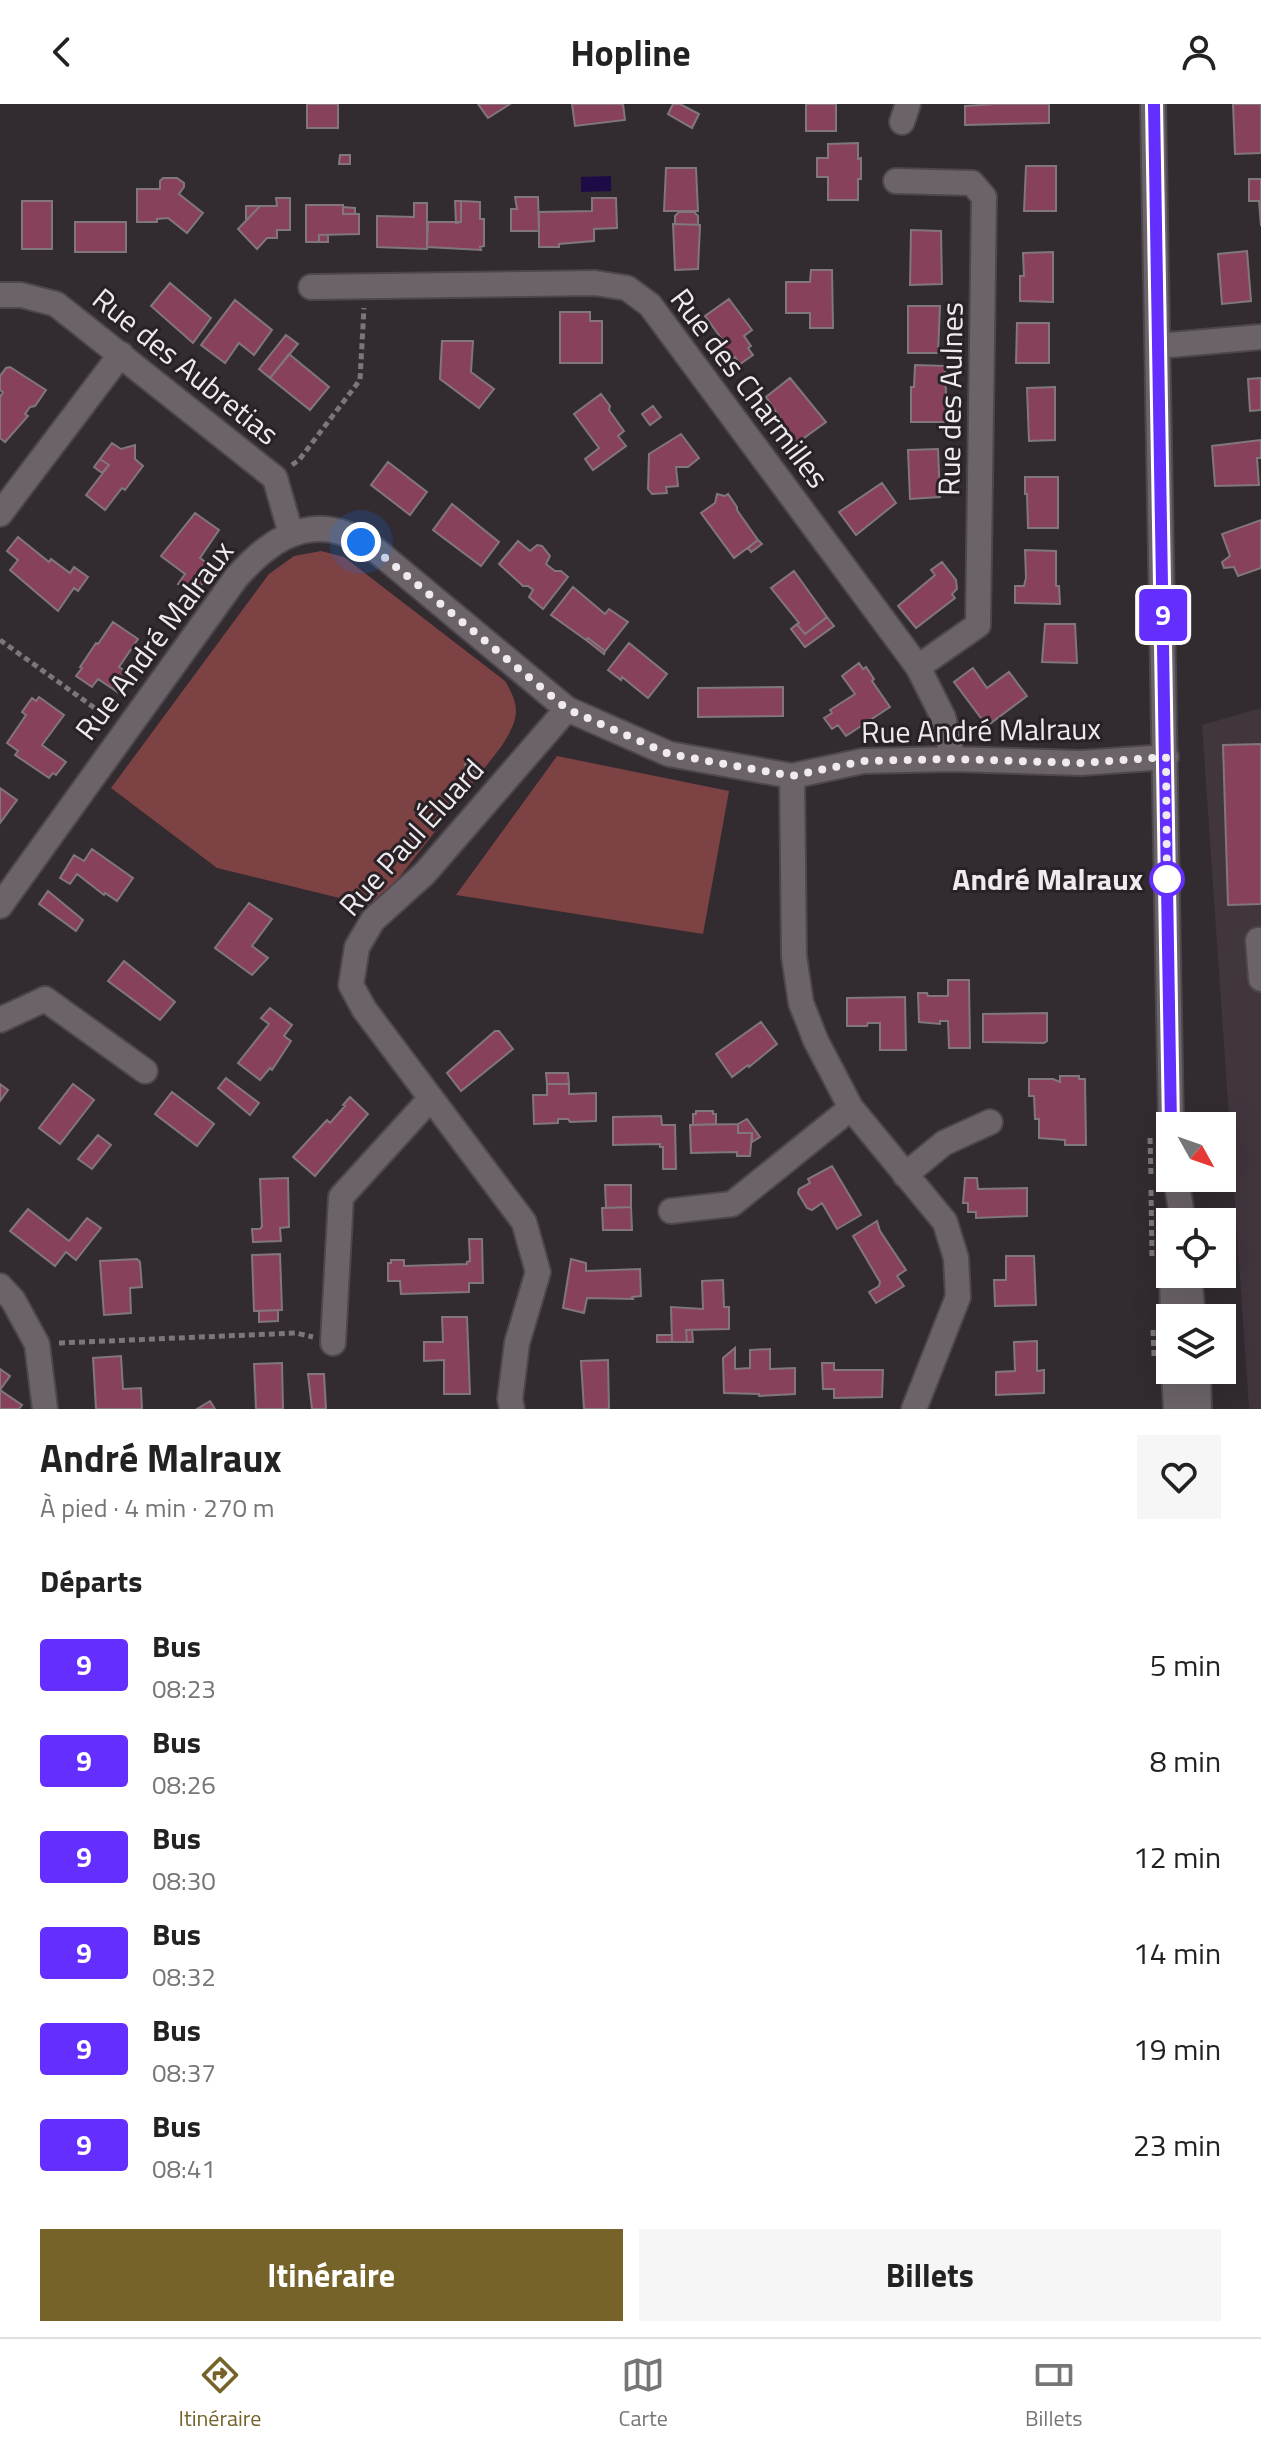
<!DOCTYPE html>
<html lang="fr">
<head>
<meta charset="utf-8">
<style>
  :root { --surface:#fff; --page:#f6f6f6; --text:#222; --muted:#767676; --line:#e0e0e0; --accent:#76632a }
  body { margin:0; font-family:"Titillium Web",sans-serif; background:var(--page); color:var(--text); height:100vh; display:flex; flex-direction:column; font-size:30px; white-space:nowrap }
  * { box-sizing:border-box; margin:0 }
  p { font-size:26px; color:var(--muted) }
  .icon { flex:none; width:44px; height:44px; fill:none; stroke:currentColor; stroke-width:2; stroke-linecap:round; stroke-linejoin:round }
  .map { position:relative; height:1305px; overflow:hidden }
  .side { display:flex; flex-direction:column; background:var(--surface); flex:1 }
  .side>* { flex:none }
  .badge { padding:0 16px; border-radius:6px; font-size:28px; line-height:52px }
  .needle { width:52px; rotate:130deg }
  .controls { position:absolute; left:1156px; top:1008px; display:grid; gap:16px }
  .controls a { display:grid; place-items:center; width:80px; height:80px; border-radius:0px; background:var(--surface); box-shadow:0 8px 32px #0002; font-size:40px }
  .you { position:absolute; width:40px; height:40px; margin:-20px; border:6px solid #fff; border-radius:50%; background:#1a73e8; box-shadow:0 0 0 12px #1a73e833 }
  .map>.badge { position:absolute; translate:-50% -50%; box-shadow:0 0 0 4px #fff }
  h2 { padding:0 40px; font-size:30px; line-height:72px }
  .round { display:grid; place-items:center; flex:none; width:84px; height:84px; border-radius:0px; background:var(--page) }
  .head { display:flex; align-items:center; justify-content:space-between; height:136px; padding:0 40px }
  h1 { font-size:38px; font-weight:700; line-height:60px }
  .primary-button { display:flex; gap:16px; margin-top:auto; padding:16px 40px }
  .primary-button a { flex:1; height:92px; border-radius:0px; background:var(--accent); color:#fff; font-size:32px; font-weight:700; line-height:92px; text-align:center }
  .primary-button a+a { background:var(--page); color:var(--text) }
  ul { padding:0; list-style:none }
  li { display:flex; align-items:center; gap:24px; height:96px; padding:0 40px }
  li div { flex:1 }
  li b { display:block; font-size:30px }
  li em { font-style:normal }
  li .badge { min-width:88px; font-weight:700; text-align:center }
  header { display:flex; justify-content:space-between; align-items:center; height:104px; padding:0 40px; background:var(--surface); font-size:36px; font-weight:700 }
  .menu { display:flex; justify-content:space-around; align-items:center; height:112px; border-top:2px solid var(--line); background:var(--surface); font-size:22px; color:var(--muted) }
  .menu a { display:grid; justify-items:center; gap:4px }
  .menu .current { color:var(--accent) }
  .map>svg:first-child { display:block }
</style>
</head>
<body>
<header><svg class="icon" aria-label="back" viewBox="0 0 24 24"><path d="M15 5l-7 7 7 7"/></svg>Hopline<svg class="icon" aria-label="person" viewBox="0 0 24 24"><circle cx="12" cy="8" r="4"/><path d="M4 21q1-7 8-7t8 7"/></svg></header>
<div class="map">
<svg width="1261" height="1305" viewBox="0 0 1261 1305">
  <rect width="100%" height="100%" fill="#322b30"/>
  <path fill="#41353e" d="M1261,604V1305H1249L1202,621Z"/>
  <path fill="#7d4243" d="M321,447L344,453L505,577C522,605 518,616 501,643L376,803L217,764L111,684L269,470L294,452Z
    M557,652L729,687L703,830L456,791Z"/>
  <path fill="#1c0b47" d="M611,72V87L581,88V73Z"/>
  <path fill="#88415d" stroke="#81777a" stroke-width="2" d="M307,0H338V24H307Z
    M478,0H510L488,14Z
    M572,0H623L625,16L575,22Z
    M673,0H680L699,10L692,24L668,10Z
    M806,0H836V27H806Z
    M995,0H1049V19L965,21V2Z
    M1233,0H1261V49L1235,50Z
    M858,39V55L861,54V75H858V96H828V73H817V54H828V40Z
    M340,51H350V60H339Z
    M1026,62H1056V107H1024Z
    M666,64H696L698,107H664Z
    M163,74H177L184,79V83L179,90L203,109L187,129L168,114L157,115V118H137V85H160V77Z
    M1249,75H1261V122L1259,97H1249Z
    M515,93H538L539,127H511V105H517Z
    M276,94H290V126H277V134H267L257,145L238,125L260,102H277Z
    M592,94H616L617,124L594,125V137L559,140V143H539V108L592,107Z
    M22,97H52V145H22Z
    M455,97H461V118L456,119Z
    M461,97L480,98V115H484V142L480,143L481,146L427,143L428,118H461Z
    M414,99H427V145L377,143V112L414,113Z
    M306,101H343V110H359V130L319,131V138H306Z
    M246,102H260L246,117Z
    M343,103L355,104V110H343Z
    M679,108H694L698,112V121L675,120V112Z
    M75,118H126V148H75Z
    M673,120L700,121L698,165L675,166Z
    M911,126L941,127L942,180L910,181Z
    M319,131H328V138H319Z
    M1247,147L1251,197L1222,200L1218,150Z
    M1053,148V198L1020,197V172H1024L1023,149Z
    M811,166H832L833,224H810V209H786V178H810Z
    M170,179L211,214L193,239L151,202Z
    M729,195L752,226L744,232L751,242L748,244L753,251L740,260L735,253L730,257L717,237L721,234L705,212Z
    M235,196L272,226L254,251L239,239L225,259L201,241Z
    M908,202H940L938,249H908Z
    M560,208H590V217H602V259H560Z
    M1017,219H1049V259H1016Z
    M286,231L298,240L270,274L259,265Z
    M442,237H473L471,268L494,285L479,304L440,275Z
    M289,250L329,283L310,306L270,274Z
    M915,261L945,262L947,318H911V283H914Z
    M10,263L46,286L35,302L30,303L25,310L28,312L5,338L0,334V293L3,288L0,286V272L6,264Z
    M790,274L826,318L797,339L766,293Z
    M1261,274V306L1250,307L1248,275Z
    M1055,283V336L1029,337L1027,284Z
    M601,290L610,302L609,306L624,327L618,332L626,342L593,366L585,355L599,344L574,310Z
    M653,302L661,313L650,321L642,310Z
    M681,330L699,354L688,363H676L678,382L666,383L667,389L652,390L648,385L649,350Z
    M1261,336V354H1257L1259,381L1215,382L1212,342Z
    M112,339L121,345L135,341V355L143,362L125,386L122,384L105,406L86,391L109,361L100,355Z
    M938,345L940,393L910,395L908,346Z
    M100,355L109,361L102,369L94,363Z
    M388,358L427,388L410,411L371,381Z
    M1025,373H1058V424H1028L1027,390H1025Z
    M882,379L896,399L856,431L839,408Z
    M717,390L725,392L728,390L737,403V406L758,436L734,454L701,409L715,399Z
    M452,400L499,438L481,462L433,426Z
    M195,409L219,426L200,454L214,464L194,491L178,480L185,470L161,452Z
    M1261,416V464L1238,472L1234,463L1224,464L1222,458L1230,452L1222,430Z
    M18,433L49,458L51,455L70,469L74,463L88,473L78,487L74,484L58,507L10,466L18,456L7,447Z
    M758,436L762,440L751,448L748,444Z
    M518,437L530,447L537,441L542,442L550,452L546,460L555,467H561L568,473L543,505L529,493L533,486L528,482H523L499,460Z
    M1025,446L1056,447V482H1059L1060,500L1015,499V482H1024L1026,474Z
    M942,458L956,476L957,485L952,490L955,494L916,524L898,502L935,471L931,466Z
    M794,467L827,513L805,530L797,520L799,519L771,484Z
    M573,483L605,510L609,505L628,518L605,547L588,534L586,536L551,511Z
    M827,513L834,522L805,543L791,525L797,520L805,530Z
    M113,518L138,535L119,563L134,573L122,591L98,575L92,583L76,572L82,564L80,563L96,539L98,540Z
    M1045,520H1075L1077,559L1042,558Z
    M588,534L605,547L604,550L586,536Z
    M629,539L667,570L648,594L622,573L621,576L608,566Z
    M859,559L863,565L866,563L874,575L872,577L890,603L846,632L838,621L832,625L824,614L832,609L830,606L855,590L842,572Z
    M973,564L987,584L1009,568L1027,592L987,622L954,578Z
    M783,583V612L698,613V584Z
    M39,593L64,611L42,641L66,658L56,671L53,669L49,674L15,651L18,647L7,639L26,611L22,608L32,594L36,597Z
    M1261,640V800L1228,801L1223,641Z
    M0,684L17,696L0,719Z
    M92,745L133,774L117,797L105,789L104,791L77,770L70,780L60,774L74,751L84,757Z
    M48,787L83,816L76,827L39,800Z
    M249,799L272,815L252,842L268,854L252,871L215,844Z
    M124,857L175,898L160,916L108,877Z
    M948,876H969L970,944H949L948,917H940V920L919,918L918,889H927L928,892H948Z
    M905,893L906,946H880V919H868L867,922H847V894Z
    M270,904L292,921L284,932L291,937L272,966L270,964L260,976L238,959L269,920L261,914Z
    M1047,909V937L1044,939L983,938V910Z
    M761,918L777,940L749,963L748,961L732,973L716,950Z
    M495,927H499L513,945L461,987L447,969Z
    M546,969H568L569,980H547Z
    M1060,972H1079V975H1085L1086,1041H1065V1036L1039,1034V1015H1035L1034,992H1029V975H1053L1060,978Z
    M226,974L259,999L250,1011L218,984Z
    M0,980L8,986L0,997Z
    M73,980L94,996L60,1040L39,1024Z
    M547,980H569V990L596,989V1017L570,1018L568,1015H558V1019L534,1020L533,991H547Z
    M172,988L214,1020L197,1042L155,1010Z
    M350,993L368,1010L315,1072L293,1053L327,1016L330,1019L345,1002L343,1001Z
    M696,1007H713V1010H716V1020L693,1021V1010H696Z
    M661,1012L662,1021H675L676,1065H663V1043H660V1040L613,1041V1013Z
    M747,1015L760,1033L752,1038V1029H738V1020Z
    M738,1020V1029H752L750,1052H737V1048L691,1049L690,1021Z
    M98,1031L111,1041L92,1065L78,1055Z
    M832,1062L861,1111L837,1125L822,1099L812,1106L807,1104L798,1089L799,1085L810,1079L808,1075Z
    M288,1074L289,1123L280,1124L281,1137L253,1138L252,1125H260L262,1122L260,1075Z
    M965,1074H977L978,1085L1027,1084V1112L976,1114V1108H968V1099H963Z
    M605,1081H631V1103L606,1104Z
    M631,1103L632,1126H603L602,1104Z
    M28,1105L69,1137L87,1114L101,1124L76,1156L66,1148L55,1162L10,1127Z
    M877,1117L880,1127L906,1166L897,1172L904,1182L876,1199L869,1188L879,1182L880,1178L853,1132Z
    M469,1135H482L483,1179H469V1188L401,1190L400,1177H388V1159H391V1156H404V1162L467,1160V1158L470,1157Z
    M280,1150L282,1206L254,1207L252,1151Z
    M1006,1152H1034L1036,1201L995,1202L994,1176H1006Z
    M137,1155L140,1158L142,1183L130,1184L131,1209L104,1211L100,1157Z
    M571,1155L586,1159V1167L640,1165L641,1192L632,1193L633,1195L587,1194L584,1209L563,1204Z
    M723,1176L724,1203H729V1225L686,1226L687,1238H672L671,1203L703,1205L702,1177Z
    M278,1206V1217L259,1218V1207Z
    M442,1213H467L470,1290H444V1256L424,1257V1238H443Z
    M686,1226H692L693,1238H687Z
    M657,1231H672V1238H657Z
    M1037,1237V1267L1044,1266V1289L996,1291V1268L1015,1267L1014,1238Z
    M735,1244V1265L750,1264V1246L770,1245V1265L795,1264V1290L759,1292V1290L724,1289L723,1254Z
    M121,1252L123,1285L141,1284L142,1305H96L93,1254Z
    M608,1256L609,1305H584L581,1257Z
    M282,1259L283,1305H256L254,1260Z
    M822,1259H834V1266H883L882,1293L834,1294V1285H823Z
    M0,1265L10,1272L0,1286L22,1301L19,1305H0Z
    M308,1270H324L326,1305H312Z
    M210,1297L215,1305H197Z"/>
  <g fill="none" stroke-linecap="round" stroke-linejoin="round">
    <g stroke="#4c474b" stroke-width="28">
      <path id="minor" d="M1153,0L1171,1022
        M902,18L908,0
        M896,77L972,79L984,93L978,521L918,563
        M311,183L595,179L627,184L650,201L918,563L943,613L953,655
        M0,191H21L56,200L275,374L291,430
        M1158,242L1261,233
        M0,410L121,250
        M792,672L794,852L801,899L816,937L851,1004L945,1118L956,1154L958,1193L914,1305
        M0,802L236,474C264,442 299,414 344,429C355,432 367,441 377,447L567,605L669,650L792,672L863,657L953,655L1081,659L1166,653
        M1258,836L1261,875
        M0,916L45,895L145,967
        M905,1071L944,1039L990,1018
        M1176,1074L1183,1118
        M671,1107L732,1100L851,1004
        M1172,1170L1173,1214
        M1189,1170L1193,1214
        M0,1182L13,1196L37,1240L45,1305
        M333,1239L341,1093L431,994
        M1174,1266L1176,1305
        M1198,1266L1199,1305
        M512,1305L510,1295L517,1239L538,1168L524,1118L364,905L351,881L357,843L373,816L425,769L567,605"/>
    </g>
    <path stroke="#7c767b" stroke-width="5" stroke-dasharray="6 4" stroke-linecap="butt" d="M292,361L299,356L360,276L364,204
      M0,536L110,615
      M465,659L482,671
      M1150,1034L1151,1072
      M1151,1086L1152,1156
      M1153,1226L1154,1252
      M59,1239L296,1229L313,1233"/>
    <use href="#minor" stroke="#6b6369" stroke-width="24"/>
  </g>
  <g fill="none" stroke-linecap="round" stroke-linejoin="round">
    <g stroke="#fff" stroke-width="18">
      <path id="line" d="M1154,0L1171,1022"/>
    </g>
    <use href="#line" stroke="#642efe" stroke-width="12"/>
    <path stroke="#efeaee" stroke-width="8" stroke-dasharray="0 14.4" d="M361,438L377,447L567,605L669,650L792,672L863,657L953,655L1081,659L1166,653L1167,783V775"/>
  </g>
  <circle fill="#fff" stroke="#642efe" stroke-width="4" cx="1167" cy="775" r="16"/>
  <g text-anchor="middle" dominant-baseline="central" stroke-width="6" stroke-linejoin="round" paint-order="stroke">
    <g font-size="30" fill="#efeaee" stroke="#282126">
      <text transform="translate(186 262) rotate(39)">Rue des Aubretias</text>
      <text transform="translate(750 284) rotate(53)">Rue des Charmilles</text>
      <text transform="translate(950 295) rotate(-89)">Rue des Aulnes</text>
      <text transform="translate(154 536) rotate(-53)">Rue André Malraux</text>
      <text transform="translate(981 626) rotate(-1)">Rue André Malraux</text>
      <text transform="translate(411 733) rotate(-48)">Rue Paul Éluard</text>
    </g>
    <g font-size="30" font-weight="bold" fill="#efeaee" stroke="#282126" text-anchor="end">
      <text x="1143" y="775">André Malraux</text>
    </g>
  </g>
</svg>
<div class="controls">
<a><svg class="needle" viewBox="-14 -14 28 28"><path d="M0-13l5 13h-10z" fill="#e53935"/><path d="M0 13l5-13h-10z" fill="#767676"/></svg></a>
<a><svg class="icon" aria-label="locate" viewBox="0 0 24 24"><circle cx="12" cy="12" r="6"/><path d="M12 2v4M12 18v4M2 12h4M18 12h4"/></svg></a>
<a><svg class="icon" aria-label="layers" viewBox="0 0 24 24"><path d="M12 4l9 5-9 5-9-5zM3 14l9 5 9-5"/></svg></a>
</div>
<div class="you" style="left:361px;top:438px"></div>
<b class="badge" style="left:1163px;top:511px;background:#642efe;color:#fff">9</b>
</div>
<section class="side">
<div class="head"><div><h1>André Malraux</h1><p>À pied · 4 min · 270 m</p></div><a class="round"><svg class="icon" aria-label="heart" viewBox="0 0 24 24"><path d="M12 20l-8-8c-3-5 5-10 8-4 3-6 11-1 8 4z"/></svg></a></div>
<h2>Départs</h2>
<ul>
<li><span class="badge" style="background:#642efe;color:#fff">9</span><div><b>Bus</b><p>08:23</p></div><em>5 min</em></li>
<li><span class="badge" style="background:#642efe;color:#fff">9</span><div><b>Bus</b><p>08:26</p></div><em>8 min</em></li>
<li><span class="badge" style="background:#642efe;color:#fff">9</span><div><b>Bus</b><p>08:30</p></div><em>12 min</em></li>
<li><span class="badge" style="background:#642efe;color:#fff">9</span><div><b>Bus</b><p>08:32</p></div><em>14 min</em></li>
<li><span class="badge" style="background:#642efe;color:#fff">9</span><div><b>Bus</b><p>08:37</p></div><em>19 min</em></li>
<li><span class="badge" style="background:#642efe;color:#fff">9</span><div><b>Bus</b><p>08:41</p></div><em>23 min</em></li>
</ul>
<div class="primary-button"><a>Itinéraire</a><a>Billets</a></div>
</section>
<nav class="menu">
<a class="current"><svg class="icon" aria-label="directions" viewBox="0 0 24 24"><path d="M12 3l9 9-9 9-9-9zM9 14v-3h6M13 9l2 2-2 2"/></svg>Itinéraire</a>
<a><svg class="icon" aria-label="map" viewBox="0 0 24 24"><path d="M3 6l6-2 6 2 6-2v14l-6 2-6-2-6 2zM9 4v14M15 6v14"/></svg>Carte</a>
<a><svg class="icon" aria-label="tickets" viewBox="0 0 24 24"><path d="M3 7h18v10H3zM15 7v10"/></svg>Billets</a>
</nav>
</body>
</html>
